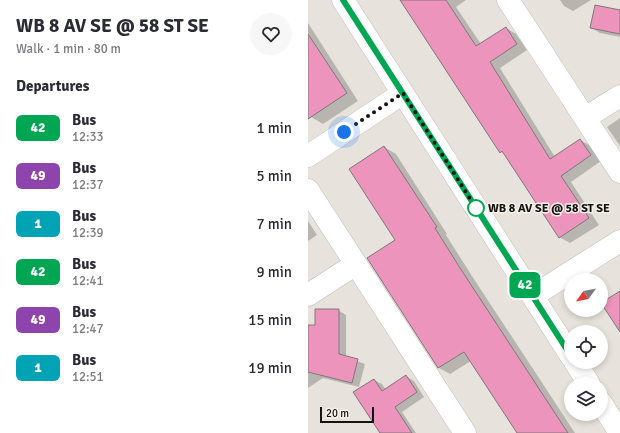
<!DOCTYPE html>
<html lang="en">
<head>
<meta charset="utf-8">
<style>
  :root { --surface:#fff; --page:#f7f7f7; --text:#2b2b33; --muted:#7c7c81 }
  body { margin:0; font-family:Signika,sans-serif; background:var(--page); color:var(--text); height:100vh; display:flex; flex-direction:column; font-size:15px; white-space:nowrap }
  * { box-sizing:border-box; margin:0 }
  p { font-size:13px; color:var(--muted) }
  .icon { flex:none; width:22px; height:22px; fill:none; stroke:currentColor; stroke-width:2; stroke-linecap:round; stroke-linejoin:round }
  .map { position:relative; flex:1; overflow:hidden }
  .sheet { display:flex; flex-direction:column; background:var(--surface); width:308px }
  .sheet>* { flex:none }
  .badge { padding:0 8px; border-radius:6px; font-size:14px; line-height:26px }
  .needle { width:26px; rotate:237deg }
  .buttons { position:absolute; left:256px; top:273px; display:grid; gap:8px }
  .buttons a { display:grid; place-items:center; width:44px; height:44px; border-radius:50%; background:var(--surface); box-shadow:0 2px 6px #0003; font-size:20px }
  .scale { position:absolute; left:12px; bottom:10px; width:54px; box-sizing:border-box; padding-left:4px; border:2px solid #151412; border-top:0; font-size:11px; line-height:14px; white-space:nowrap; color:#151412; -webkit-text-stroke:3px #f4f0ea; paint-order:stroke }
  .you { position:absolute; width:20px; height:20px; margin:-10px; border:3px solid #fff; border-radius:50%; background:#1a73e8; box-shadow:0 0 0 6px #1a73e833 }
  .map>.badge { position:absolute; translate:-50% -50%; box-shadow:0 0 0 2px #fff }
  h2 { padding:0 16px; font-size:15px; line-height:36px }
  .round { display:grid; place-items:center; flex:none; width:42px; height:42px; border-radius:21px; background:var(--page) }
  .overview { display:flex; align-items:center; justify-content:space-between; height:68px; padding:0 16px }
  h1 { font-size:19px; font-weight:700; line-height:30px }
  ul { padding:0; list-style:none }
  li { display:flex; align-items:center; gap:12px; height:48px; padding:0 16px }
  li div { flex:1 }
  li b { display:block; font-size:15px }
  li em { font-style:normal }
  li .badge { min-width:44px; font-weight:700; text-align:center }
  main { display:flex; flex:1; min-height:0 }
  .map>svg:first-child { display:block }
</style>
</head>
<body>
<main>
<section class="sheet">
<div class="overview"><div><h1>WB 8 AV SE @ 58 ST SE</h1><p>Walk · 1 min · 80 m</p></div><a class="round"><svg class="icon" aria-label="heart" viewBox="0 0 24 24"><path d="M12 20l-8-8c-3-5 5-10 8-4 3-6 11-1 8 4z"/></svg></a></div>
<h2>Departures</h2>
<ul>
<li><span class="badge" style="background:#00a651;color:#fff">42</span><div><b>Bus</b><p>12:33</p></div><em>1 min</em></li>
<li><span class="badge" style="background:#8e44ad;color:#fff">49</span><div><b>Bus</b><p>12:37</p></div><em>5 min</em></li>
<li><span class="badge" style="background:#00a3b4;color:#fff">1</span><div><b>Bus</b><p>12:39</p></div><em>7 min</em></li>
<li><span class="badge" style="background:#00a651;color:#fff">42</span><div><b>Bus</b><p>12:41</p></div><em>9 min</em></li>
<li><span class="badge" style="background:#8e44ad;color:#fff">49</span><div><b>Bus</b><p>12:47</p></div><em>15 min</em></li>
<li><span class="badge" style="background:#00a3b4;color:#fff">1</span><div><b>Bus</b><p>12:51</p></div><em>19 min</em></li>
</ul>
</section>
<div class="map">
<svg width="312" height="433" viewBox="0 0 312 433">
  <rect width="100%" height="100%" fill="#e7e3dc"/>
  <path fill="#0003" d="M93,0H158L148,7L173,44L198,28L208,34L219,50L192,68L247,157L272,140L283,146L293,161L263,182L291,225L262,243L251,237L198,155L193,152Z
    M252,0H283L265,11L256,6Z
    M312,11V37L292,33L284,28Z
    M0,23L50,101L15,124L3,117L0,112Z
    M312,118V146L299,127Z
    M76,147L88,154L139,234L138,235L164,276L267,433H210L163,361L142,374L131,368L60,258L89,240Z
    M0,221L9,235L0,241Z
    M30,310L38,315V357L57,364L51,387L15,378L0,388V326H8Z
    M98,376L106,381L116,397L94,412L108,433H71L66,380L74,384L78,390Z"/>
  <path fill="#ed94bd" stroke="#7e777a" d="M92,0H138L168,46L198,27L209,44L182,62L242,159L272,139L283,155L253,176L281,218L251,238L194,151L192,153Z
    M287,5L312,10V34L282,28Z
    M0,34L39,93L0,119Z
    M76,146L129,227L127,228L152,268L260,433H209L156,352L130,368L59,258L87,240L41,169Z
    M312,291V332L293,303Z
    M7,309H31V354L50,359L44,383L0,372V325H7Z
    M98,375L109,392L87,407L104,433H72L45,392L66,379L74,391Z"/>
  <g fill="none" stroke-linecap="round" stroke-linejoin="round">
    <g stroke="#c0bcb6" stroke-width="23">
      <path id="minor" d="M35,0L263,356
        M200,0L312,172
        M277,118L312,96
        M0,156L95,93
        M0,190L157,433
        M0,295L48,264
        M225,296L312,241
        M267,362L281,384
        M293,403L312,433"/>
    </g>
    <use href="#minor" stroke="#fff" stroke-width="22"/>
  </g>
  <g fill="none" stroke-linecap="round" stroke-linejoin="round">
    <g stroke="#fff" stroke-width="9">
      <path id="line" d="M35,0L263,356"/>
    </g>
    <use href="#line" stroke="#00a651" stroke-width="6"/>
    <path stroke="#151412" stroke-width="4" stroke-dasharray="0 7.2" d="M36,132L95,93L168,208"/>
  </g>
  <circle fill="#fff" stroke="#00a651" stroke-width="2" cx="168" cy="208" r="8"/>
  <g text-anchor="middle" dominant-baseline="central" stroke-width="3" stroke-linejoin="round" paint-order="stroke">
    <g font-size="12" font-weight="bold" fill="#151412" stroke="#f4f0ea" text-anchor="start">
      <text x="180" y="208">WB 8 AV SE @ 58 ST SE</text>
    </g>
  </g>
</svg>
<div class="buttons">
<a><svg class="needle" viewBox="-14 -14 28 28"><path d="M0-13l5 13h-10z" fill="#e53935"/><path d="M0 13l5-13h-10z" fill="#7c7c81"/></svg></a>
<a><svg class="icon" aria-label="locate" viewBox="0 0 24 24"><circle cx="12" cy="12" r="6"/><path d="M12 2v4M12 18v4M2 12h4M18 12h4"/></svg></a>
<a><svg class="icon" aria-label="layers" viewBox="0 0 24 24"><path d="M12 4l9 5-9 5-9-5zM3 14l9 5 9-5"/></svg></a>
</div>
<div class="scale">20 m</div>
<div class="you" style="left:36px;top:132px"></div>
<b class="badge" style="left:217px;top:285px;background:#00a651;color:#fff">42</b>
</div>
</main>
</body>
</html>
